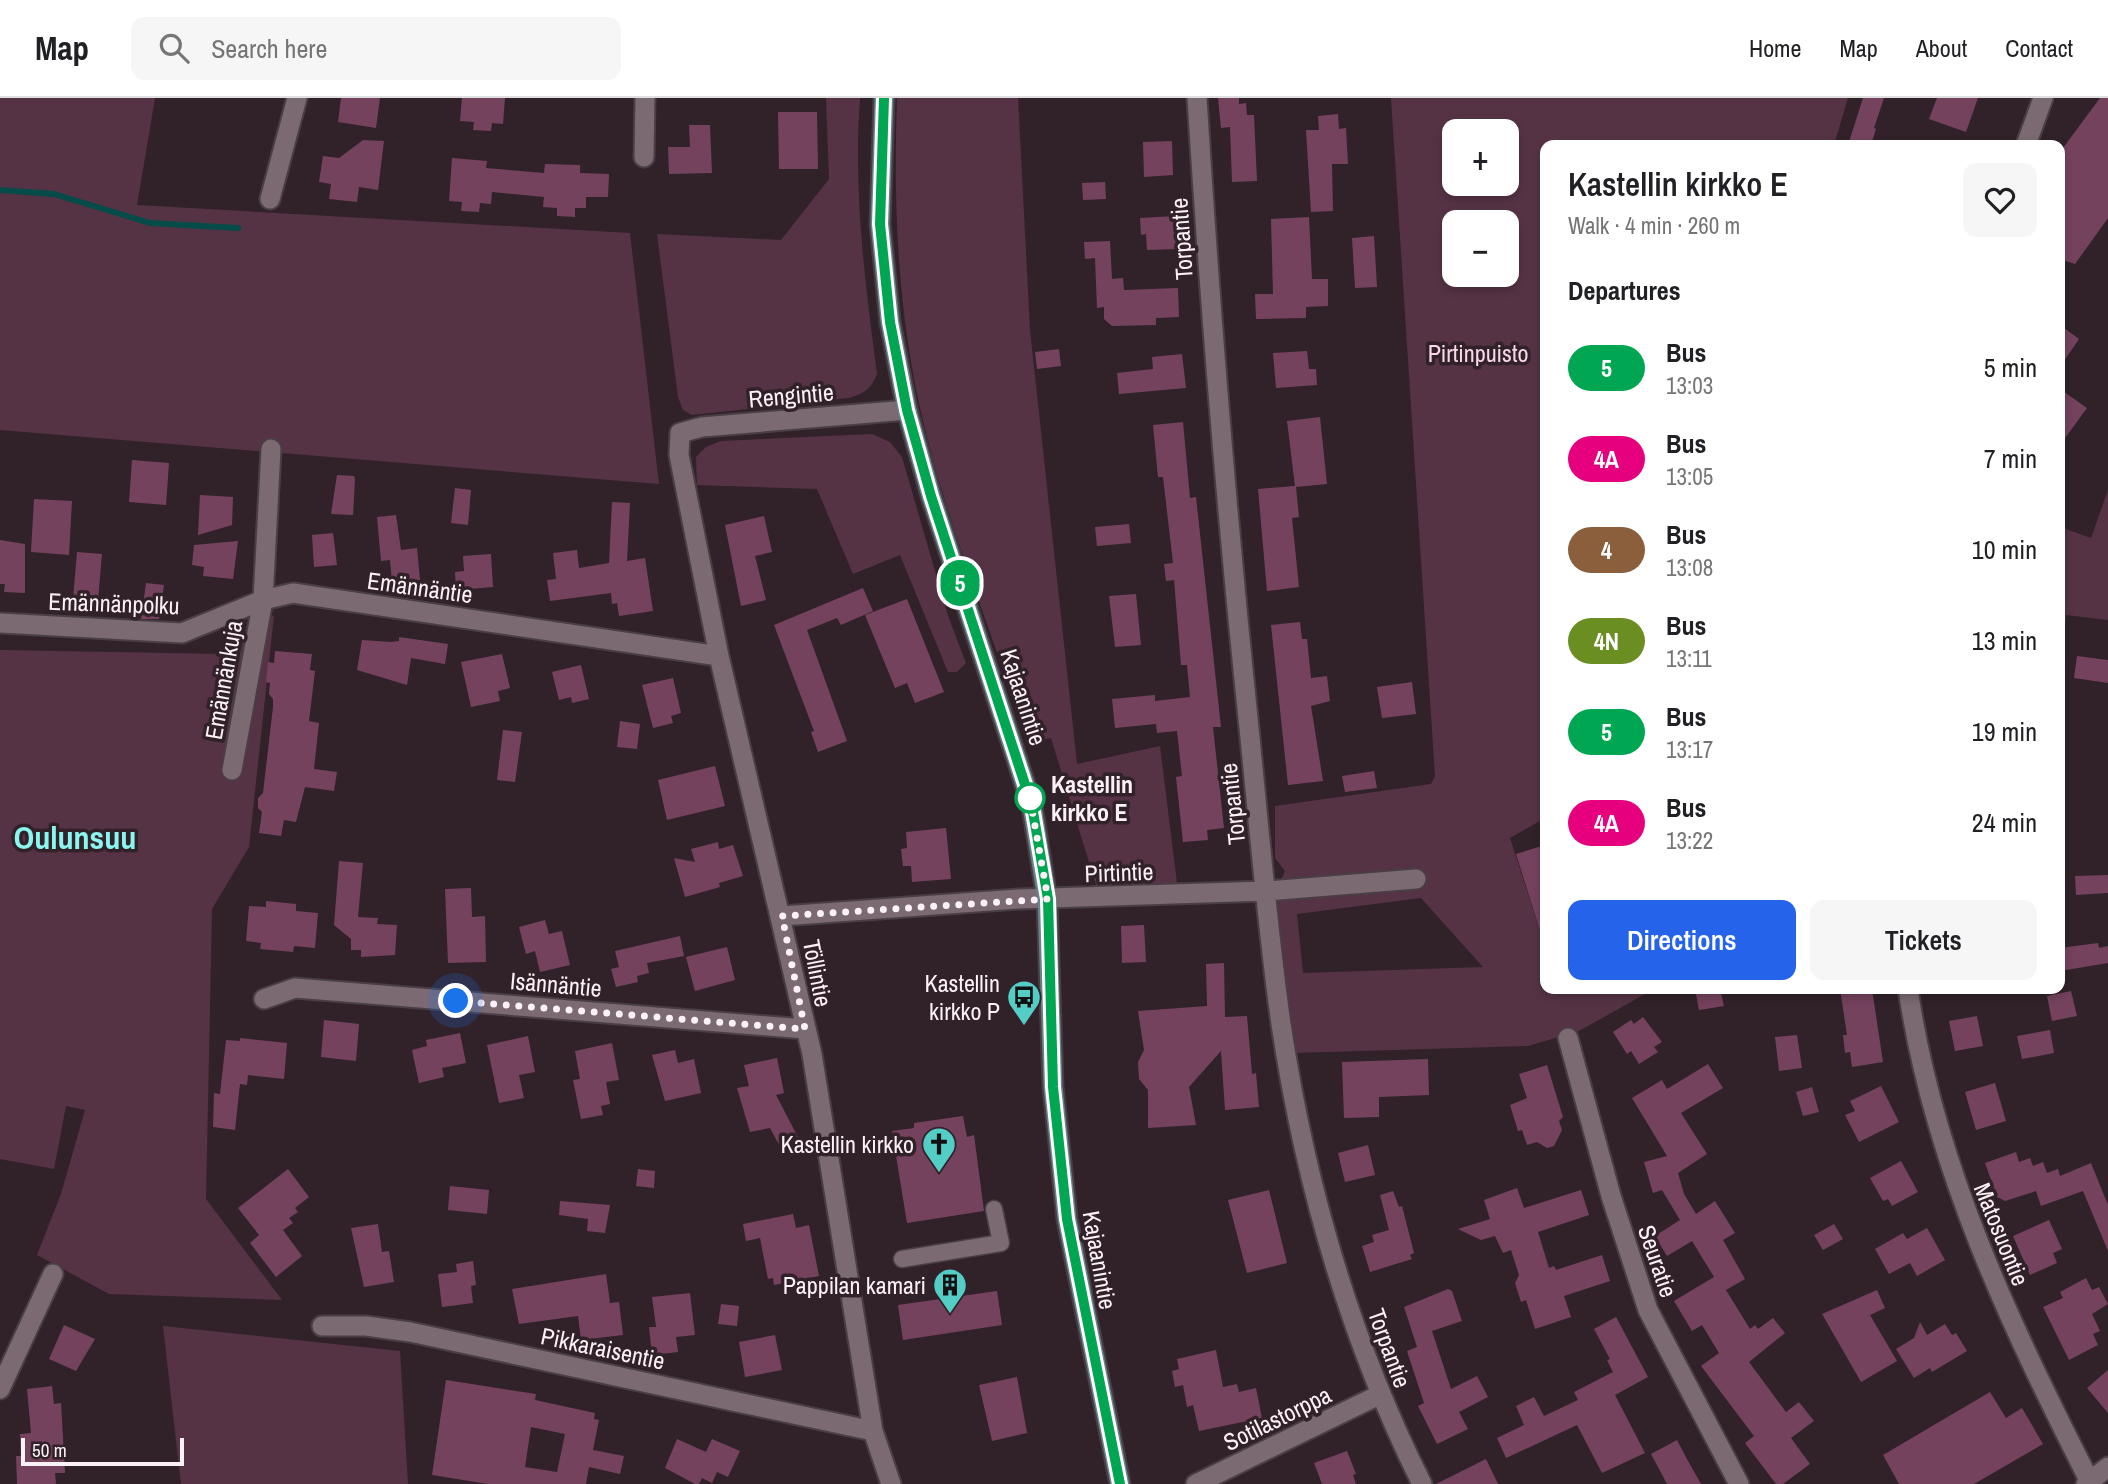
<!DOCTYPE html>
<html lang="en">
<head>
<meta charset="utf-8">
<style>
  :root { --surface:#fff; --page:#f6f6f6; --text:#202124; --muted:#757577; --line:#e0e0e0; --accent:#2563eb }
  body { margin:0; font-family:"Archivo Narrow",sans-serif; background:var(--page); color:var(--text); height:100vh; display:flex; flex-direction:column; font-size:26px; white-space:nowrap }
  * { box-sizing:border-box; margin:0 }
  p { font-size:23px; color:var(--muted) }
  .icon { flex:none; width:38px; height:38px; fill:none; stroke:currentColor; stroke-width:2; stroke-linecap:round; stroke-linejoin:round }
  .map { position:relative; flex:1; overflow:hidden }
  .panel { position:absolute; left:1540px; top:42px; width:525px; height:854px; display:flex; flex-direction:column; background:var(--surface); border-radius:14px; box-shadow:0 4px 10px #0003 }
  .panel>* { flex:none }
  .badge { padding:0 14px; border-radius:23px; font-size:24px; line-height:46px }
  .controls { position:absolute; left:1442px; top:21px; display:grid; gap:14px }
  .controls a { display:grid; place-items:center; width:77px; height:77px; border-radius:14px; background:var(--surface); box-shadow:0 4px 10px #0003; font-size:35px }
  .scale { position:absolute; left:21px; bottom:18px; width:163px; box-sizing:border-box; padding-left:7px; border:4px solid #fbf1f6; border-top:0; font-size:19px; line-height:24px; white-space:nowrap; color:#fbf1f6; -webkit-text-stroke:5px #31222a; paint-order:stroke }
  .you { position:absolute; width:35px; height:35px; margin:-18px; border:5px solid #fff; border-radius:50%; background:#1a73e8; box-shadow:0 0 0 10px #1a73e833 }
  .map>.badge { position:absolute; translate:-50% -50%; box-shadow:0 0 0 4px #fff }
  h2 { padding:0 28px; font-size:26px; line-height:63px }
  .round { display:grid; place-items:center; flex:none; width:74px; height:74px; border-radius:14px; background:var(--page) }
  .head { display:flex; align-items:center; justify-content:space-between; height:119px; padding:0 28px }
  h1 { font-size:33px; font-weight:600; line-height:52px }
  .primary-button { display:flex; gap:14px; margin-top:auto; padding:14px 28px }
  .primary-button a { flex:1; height:80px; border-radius:14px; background:var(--accent); color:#fff; font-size:28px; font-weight:600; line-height:80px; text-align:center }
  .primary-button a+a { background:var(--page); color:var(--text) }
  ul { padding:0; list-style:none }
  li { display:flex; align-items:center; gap:21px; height:91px; padding:0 28px }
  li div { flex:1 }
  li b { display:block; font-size:26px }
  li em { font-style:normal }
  li .badge { min-width:77px; font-weight:700; text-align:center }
  header { display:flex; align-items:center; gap:42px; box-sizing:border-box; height:98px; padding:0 35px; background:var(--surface); border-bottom:2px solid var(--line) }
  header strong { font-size:33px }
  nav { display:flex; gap:38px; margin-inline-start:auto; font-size:24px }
  .search { width:490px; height:63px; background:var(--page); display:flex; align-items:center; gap:18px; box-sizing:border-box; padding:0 24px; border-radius:14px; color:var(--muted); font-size:26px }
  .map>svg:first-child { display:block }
</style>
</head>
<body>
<header>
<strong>Map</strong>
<div class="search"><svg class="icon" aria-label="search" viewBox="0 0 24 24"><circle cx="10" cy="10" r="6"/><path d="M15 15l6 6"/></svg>Search here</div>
<nav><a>Home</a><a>Map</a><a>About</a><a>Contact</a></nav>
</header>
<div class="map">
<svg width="2108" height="1386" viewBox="0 0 2108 1386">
  <rect width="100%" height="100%" fill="#31222a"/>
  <path fill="#553345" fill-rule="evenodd" d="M0,0H155L137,107L630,135L659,386L0,332Z
    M826,0H860C853,93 865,184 877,276C871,291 864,296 848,300L692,317L683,312L678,299L657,136L781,142L829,81Z
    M897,0H1018L1030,232L1077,666L1160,648L1177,785L1096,787L1051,640L1041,642L1031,634L1012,599C983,510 947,422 925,331C898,222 893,112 897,0Z
    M1391,0H1848L1834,47H1545V720L1510,740L1545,849V891H1654L1579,933L1528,948L1293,955L1271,805L1285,773L1275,760V708L1431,686L1435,678ZM1454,33H1507V86H1454ZM1454,124H1507V177H1454ZM1421,800L1483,869L1303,875L1297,816Z
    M872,336L890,344L902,359L948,518L966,565L957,574H948L900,457L853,476L817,391L697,387L696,359L706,349L721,343Z
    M2108,392V522L2066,517L2060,570V429L2091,440Z
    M274,517L249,749L212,811L206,1101L282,1202L109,1196L37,1157L61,1096L85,1012L66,1008L54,1071L0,1061V552L224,556Z
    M163,1228L400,1253L408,1386H181Z"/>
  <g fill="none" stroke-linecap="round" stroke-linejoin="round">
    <path stroke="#034c49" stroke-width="6" d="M0,92L54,96L150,125L238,130"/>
  </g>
  <path fill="#75425e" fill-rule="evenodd" d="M341,0H380L376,30L338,24Z
    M462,0H505L503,26L492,25L491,33L473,32L474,24L460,23Z
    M1218,0H1239V6L1246,5L1247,17H1254L1257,83L1232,84L1230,29L1221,30Z
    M1863,0H1884L1874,30L1876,31L1871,47H1848Z
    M1937,0H1978L1966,34L1929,21Z
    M2100,0H2108V120L2075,166L2060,161V54Z
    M778,14H817L818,71H779Z
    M1338,16L1339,31L1346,30L1348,66H1332L1333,113L1311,114L1306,32H1319L1318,18Z
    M689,27H710L712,75L669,76L668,49H690Z
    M363,42L384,43L378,92L359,89L357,104L329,101L331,86L319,84L323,58L339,60Z
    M1172,43L1173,77L1144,79L1143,44Z
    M452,60L487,63L486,70L544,75L545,66L580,67V75L609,76L608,99H586V110H575V119L557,118V110L543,109L544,99L492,94L491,106L480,105L479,114L461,113L462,104L449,103Z
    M1105,84L1106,101L1083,102L1082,85Z
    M1176,118L1177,151L1147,152L1146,136L1141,137L1140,120Z
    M1309,119L1312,181H1328V208L1306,209V220L1256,221L1255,196H1273L1271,121Z
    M1374,138L1377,189L1355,190L1352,140Z
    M1110,143L1112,181L1123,180L1124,192L1178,190L1179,219L1156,220V227L1112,228L1104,221V209L1097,210L1095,160L1085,161L1084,144Z
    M2060,227L2079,241L2060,269Z
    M1059,251L1061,268L1037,271L1035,254Z
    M1307,253L1309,271H1316L1317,287L1276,290L1273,255Z
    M1182,256L1186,290L1119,296L1117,275L1153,271L1152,259Z
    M2060,291L2087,310L2060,347Z
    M1320,319L1327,386L1296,389L1299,419L1292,420L1299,489L1267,493L1258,391L1295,388L1287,323Z
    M1183,324L1190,400L1196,399L1221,629H1213L1224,730L1207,732L1208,742L1183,744L1176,679L1182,678L1177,633L1157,635L1156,626L1115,630L1112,601L1155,597V603L1190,599L1187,567H1181L1174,482L1166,483L1164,466L1173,465L1163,379H1158L1153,327Z
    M132,362L169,365L166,407L129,404Z
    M337,377L354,378L355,381L353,417L331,416Z
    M455,390L471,392L468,427L451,425Z
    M200,397L233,399L232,427L198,437Z
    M34,401L72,403L69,457L31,454Z
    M612,404L630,405L627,463L645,460L653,513L619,518L617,505L612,506L611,495L550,503L547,482L556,481L553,455L577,452L579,470L609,465Z
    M396,417L401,452L417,450L420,482L392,484L390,462L381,463L377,419Z
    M764,418L772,454L755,458L766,502L741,508L725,427Z
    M1129,426L1131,445L1097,448L1095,429Z
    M333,435L337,467L314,469L312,437Z
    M0,442L25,446V495L4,494L5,486H0Z
    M238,443L233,481L203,478L204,469L192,467L194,447Z
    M77,454L102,456L98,503L73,501Z
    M491,456L493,489L456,492L455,474L464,473L463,458Z
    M146,485L164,487L159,521H141Z
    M863,490L873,513L841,527L837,520L807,532L847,643L818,654L811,634L814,633L774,527Z
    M1136,496L1141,547L1115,549L1109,498Z
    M907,501L944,594L915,605L907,585L895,590L865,517Z
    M1300,524L1302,541H1307L1311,580L1327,578L1330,603L1311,608L1323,683L1288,687L1271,527Z
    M399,539L448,546L445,566L411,560L407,587L357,572L362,542L391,544L399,543Z
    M275,553L312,556L310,572L315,573L309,623L319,625L314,671L337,674L334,693L305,689L296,724L284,722L281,738L259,735L262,714L258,710V700L263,695L273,609V601L269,596L270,585L266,584L268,564L274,565Z
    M502,556L510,590L498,593L500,603L471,609L461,564Z
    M2077,558L2108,562V585L2074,580Z
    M581,567L589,601L572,605L571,599L559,602L552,574Z
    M673,580L681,615L671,618L673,625L653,630L642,587Z
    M1412,584L1416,616L1382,620L1377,589Z
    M620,623L640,626L637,651L617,649Z
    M503,632L522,634L515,684L497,682Z
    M715,668L725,708L667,722L658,682Z
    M1374,673L1377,690L1345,694L1342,678Z
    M946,730L951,781L912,784L911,768H903L901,751L907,750L906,734Z
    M718,744L719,751L733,747L743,778L719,785L720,789L685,799L674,760L695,764L691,751Z
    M1545,747V835L1541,836L1516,756Z
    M339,763L363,765L358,819L378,820L377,826L397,827L395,857L361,859V852H351V841L334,827Z
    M2108,777V795L2076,797L2075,778Z
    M471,790L472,819L485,818L486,864L448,865L445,791Z
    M266,803L296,806V813L318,815L315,850L294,848L293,854L260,851L261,845L246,843L249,808L266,809Z
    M545,822L549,836L562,833L570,867L540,874L535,853L526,856L519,829Z
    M1144,827L1146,864L1122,865L1121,828Z
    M680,838L684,858L647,865L649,875L637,878L638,884L616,889L611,871L619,869L615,853Z
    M2098,845L2099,850L2108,848V865L2060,873V850Z
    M727,849L735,882L695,893L686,859Z
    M1224,865L1225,919L1247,918L1252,976L1256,975L1259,1009L1225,1012L1221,953L1189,989L1196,1027L1148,1030V992L1139,981L1138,964L1144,952L1138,913L1207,908L1206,866Z
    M1695,891H1720L1724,908L1699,912Z
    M1840,891H1872L1883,964L1852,969L1850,954L1845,955L1843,937H1847Z
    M2071,893L2077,918L2052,923L2047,898Z
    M1977,918L1983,948L1955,953L1949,923Z
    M1643,919L1662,944L1654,949L1658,954L1639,966L1631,953L1627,956L1613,934L1631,922L1634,926Z
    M324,922L359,926L356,963L321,959Z
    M2050,932L2054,955L2022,961L2017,938Z
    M460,935L466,965L442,970L444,979L419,985L412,952L427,948L426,942Z
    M1797,937L1802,970L1779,973L1775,939Z
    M528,938L535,974L519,977L524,1000L499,1005L487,947Z
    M240,940L287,945L284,981L248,977L247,987L240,986L235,1032L213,1029L214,995L220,996L226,942L240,943Z
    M612,945L619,982L606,984L610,1006L601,1008L603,1017L581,1021L573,982L580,981L575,953Z
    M675,952L678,965L694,961L701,995L665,1003L652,957Z
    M777,960L784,995L776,997L802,1047L784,1056L770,1030L750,1034L737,990L749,988L744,967Z
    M1428,961L1429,997L1379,999V1019L1344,1020L1342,964Z
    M1708,966L1723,990L1681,1015L1707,1056L1678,1075L1684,1096L1696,1116L1715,1103L1735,1135L1723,1142L1745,1181L1726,1192L1750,1231L1755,1227L1758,1231L1773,1220L1785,1235L1749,1264L1786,1314L1799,1304L1814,1323L1791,1340L1810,1366L1783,1386H1776L1745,1345L1754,1338L1701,1268L1719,1255L1702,1227L1692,1233L1674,1203L1714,1179L1692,1143L1667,1158L1655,1138L1680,1122L1662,1092L1653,1095L1644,1064L1667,1058L1632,1000L1662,982L1667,991Z
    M1547,967L1563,1019L1559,1023L1562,1032L1554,1048L1547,1050L1537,1044L1527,1047L1522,1032L1518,1033L1510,1007L1527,1000L1519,976Z
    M1995,985L2006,1023L1976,1032L1965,994Z
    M1881,988L1899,1024L1859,1044L1845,1017L1855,1013L1850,1003Z
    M1812,989L1819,1014L1803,1018L1796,994Z
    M963,1018L967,1039L974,1037L984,1113L907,1125L892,1033L914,1030V1025Z
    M1368,1047L1375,1077L1345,1084L1338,1055Z
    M2016,1054L2019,1064L2030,1060L2033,1068L2043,1064L2047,1075L2058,1071L2060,1078L2091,1065L2108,1107V1153L2083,1093L2041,1108L2036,1093L2005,1103L1997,1099L1985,1065Z
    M1901,1063L1918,1094L1892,1108L1888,1101L1883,1103L1870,1080Z
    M288,1071L309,1099L295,1110L298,1114L289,1120L293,1125L283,1132L302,1158L276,1179L250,1145L259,1137L238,1110Z
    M638,1071L655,1073L654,1090L636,1088Z
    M450,1088L489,1092L487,1116L448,1112Z
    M1517,1090L1524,1110L1581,1092L1589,1117L1538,1134L1549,1170L1554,1168L1556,1172L1602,1157L1610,1183L1564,1198L1571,1219L1535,1231L1526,1202L1521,1204L1515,1185L1519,1177L1511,1152L1503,1155L1495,1138L1481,1142L1458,1131L1490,1121L1484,1102Z
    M1269,1092L1287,1165L1247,1175L1228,1102Z
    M1393,1093L1399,1109L1402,1108L1414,1155L1410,1157L1412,1161L1370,1174L1362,1148L1374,1144L1372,1137L1389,1132L1380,1097Z
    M560,1103L610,1107L605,1135L587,1133L588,1121L559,1117Z
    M793,1116L796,1130L809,1127L819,1178L774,1187L773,1180L768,1181L760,1140L746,1143L743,1126Z
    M2049,1122L2062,1151L2053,1155L2057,1165L2030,1177L2013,1138Z
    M378,1126L382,1154L389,1153L394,1184L364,1189L351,1130Z
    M1834,1126L1843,1141L1823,1152L1814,1137Z
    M1927,1130L1945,1162L1917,1178L1910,1165L1889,1176L1875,1151L1903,1135L1907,1141Z
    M473,1163L476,1187L471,1188L473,1205L442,1209L438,1176L457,1174L456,1166Z
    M606,1176L610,1205L619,1204L623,1237L581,1242L578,1218L519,1226L512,1191Z
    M2086,1180L2092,1192L2099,1189L2108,1206L2092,1216L2100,1233L2093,1236L2098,1247L2069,1262L2043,1209L2063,1200L2060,1194Z
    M1448,1191L1452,1193L1462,1223L1432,1233L1451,1291L1477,1278L1488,1299L1459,1314L1468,1331L1437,1346L1418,1308L1424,1305L1407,1253L1417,1249L1404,1209Z
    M1877,1192L1885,1210L1870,1217L1897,1263L1861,1284L1822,1216Z
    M997,1193L1002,1227L903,1242L898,1207Z
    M690,1195L695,1237L676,1239L678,1254L652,1257L649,1229H656L652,1199Z
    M721,1206L739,1208L737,1228L718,1226Z
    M1616,1219L1648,1279L1615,1297L1645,1355L1602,1375L1577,1327L1506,1360L1497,1340L1524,1327L1516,1308L1534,1299L1544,1318L1578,1302L1574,1294L1613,1274L1607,1262L1610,1261L1594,1231Z
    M1920,1224L1927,1237L1945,1226L1952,1237L1956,1235L1967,1253L1932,1274L1930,1270L1914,1280L1896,1251L1914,1240Z
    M64,1227L95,1241L76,1273L49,1261Z
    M775,1237L782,1272L745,1279L739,1244Z
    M1216,1252L1223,1289L1237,1286L1239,1294L1256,1290L1262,1320L1199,1333L1193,1307L1187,1309L1183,1287L1175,1289L1172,1273L1179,1271L1177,1261Z
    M2108,1272V1315L2087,1290Z
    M1017,1279L1027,1335L992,1343L979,1287Z
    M446,1282L536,1296L535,1302L595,1315L594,1321L599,1322L593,1352L624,1358L620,1376L589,1369L586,1386H488L432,1377ZM531,1329L565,1336L557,1374L525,1369Z
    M52,1288L54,1306L61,1305L65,1375H55L56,1386H17L16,1358H21L20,1336L31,1335L27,1291Z
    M1990,1294L2006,1320L2022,1310L2043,1346L1974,1386H1899L1883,1357Z
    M677,1341L706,1354L712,1341L740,1353L728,1379L717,1374L712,1385L702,1380L699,1386H695L665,1370Z
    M1677,1342L1688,1363L1701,1386H1667L1651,1356Z
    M1347,1353L1356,1376L1353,1377L1356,1386H1322L1314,1365Z
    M1486,1361L1498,1386H1436Z"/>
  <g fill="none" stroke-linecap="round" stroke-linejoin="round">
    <g stroke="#4a3e45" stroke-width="19">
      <path id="pedestrian" d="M902,1161L1001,1145L994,1111"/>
    </g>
    <g stroke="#4a3e45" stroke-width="23">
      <path id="minor" d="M1197,0C1210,210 1227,420 1249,630C1259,728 1267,828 1281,926C1305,1085 1350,1242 1422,1386
        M2026,47L2043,0
        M644,59L645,0
        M270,101L297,0
        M271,351L263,502L293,495L719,558
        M0,525L182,535L263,502
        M232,672L263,502
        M782,818L1019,801L1266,793L1416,781
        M1908,891C1934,1068 2011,1228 2091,1386
        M264,901L295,890L805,931
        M1568,940L1611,1098L1648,1212L1739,1386
        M322,1228H366L410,1234L873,1333
        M0,1291L53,1176
        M891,1386L873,1333L812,956L719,558L679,357L680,335L702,329L907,312
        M1196,1386L1379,1297
        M2086,1386L2108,1369"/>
    </g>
    <g stroke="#4a3e45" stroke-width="23">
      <path id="secondary" d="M884,0L880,126L890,224L907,312L931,398L1032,708L1047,801L1053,989L1067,1121L1120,1386"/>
    </g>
    <use href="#pedestrian" stroke="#7b6a72" stroke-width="16"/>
    <use href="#minor" stroke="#7b6a72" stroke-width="19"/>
    <use href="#secondary" stroke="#668387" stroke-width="19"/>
  </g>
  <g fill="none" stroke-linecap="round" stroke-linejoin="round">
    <g stroke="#fff" stroke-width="16">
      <path id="line" d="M884,0L880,126L890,224L907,312L931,398L1032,708L1048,801L1053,989L1067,1121L1120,1386"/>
    </g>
    <use href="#line" stroke="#00a651" stroke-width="10"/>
    <path stroke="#fbf1f6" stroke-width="7" stroke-dasharray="0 12.6" d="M456,903L805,931L782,818L1048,801L1030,700"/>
  </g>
  <defs>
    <g id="bus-pin" transform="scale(1.75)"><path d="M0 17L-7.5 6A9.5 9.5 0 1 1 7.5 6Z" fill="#54cdc7" stroke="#31222a"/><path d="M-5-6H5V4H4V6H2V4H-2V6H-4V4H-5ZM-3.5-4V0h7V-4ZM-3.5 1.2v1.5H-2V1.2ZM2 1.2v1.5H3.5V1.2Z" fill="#111"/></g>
    <g id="church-pin" transform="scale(1.75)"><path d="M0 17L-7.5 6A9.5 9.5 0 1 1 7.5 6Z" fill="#54cdc7" stroke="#31222a"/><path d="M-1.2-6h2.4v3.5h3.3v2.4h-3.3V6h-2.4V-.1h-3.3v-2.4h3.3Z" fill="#111"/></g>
    <g id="building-pin" transform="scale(1.75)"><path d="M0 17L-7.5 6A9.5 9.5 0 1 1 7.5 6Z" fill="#54cdc7" stroke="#31222a"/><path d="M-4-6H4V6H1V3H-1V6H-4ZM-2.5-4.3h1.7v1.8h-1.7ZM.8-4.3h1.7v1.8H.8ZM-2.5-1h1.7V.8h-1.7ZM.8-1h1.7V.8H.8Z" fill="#111"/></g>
  </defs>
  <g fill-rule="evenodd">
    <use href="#bus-pin" x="1024" y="899"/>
    <use href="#church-pin" x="939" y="1046"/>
    <use href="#building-pin" x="950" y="1187"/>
  </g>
  <circle fill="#fff" stroke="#00a651" stroke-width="3.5" cx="1030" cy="700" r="14"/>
  <g text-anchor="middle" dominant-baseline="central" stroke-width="7" stroke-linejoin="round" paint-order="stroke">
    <g font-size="24" fill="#fbf1f6" stroke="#31222a">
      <text transform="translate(1181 141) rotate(-94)">Torpantie</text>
      <text transform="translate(791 297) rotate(-5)">Rengintie</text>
      <text transform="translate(420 489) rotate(8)">Emännäntie</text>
      <text transform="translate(114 505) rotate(2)">Emännänpolku</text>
      <text transform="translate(223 582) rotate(-80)">Emännänkuja</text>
      <text transform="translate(1024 599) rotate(72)">Kajaanintie</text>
      <text transform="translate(1232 706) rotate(-96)">Torpantie</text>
      <text transform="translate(1119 774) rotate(-2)">Pirtintie</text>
      <text transform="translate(818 875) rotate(79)">Töllintie</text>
      <text transform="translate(556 886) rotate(5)">Isännäntie</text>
      <text transform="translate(2002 1136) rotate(68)">Matosuontie</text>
      <text transform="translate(1100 1162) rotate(80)">Kajaanintie</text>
      <text transform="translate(1658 1163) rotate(71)">Seuratie</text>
      <text transform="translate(603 1250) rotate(12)">Pikkaraisentie</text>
      <text transform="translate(1390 1250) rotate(70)">Torpantie</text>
      <text transform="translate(1277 1320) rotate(-26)">Sotilastorppa</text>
    </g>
    <g font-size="24" fill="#fad8e9" stroke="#31222a">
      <text x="1478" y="255">Pirtinpuisto</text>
    </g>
    <g font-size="24" font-weight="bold" fill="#fbf1f6" stroke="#31222a" text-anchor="start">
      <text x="1051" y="686">Kastellin<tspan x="1051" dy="28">kirkko E</tspan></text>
    </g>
    <g font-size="24" fill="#fbf1f6" stroke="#31222a" text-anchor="end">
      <text x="1000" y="885">Kastellin<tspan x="1000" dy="28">kirkko P</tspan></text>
      <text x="914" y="1046">Kastellin kirkko</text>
      <text x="926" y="1187">Pappilan kamari</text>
    </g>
    <g font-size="32" font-weight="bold" fill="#8bf6ef" stroke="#31222a">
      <text x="75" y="739">Oulunsuu</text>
    </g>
  </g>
</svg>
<div class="controls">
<a>+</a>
<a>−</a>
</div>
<div class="scale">50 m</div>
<div class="you" style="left:456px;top:903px"></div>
<b class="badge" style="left:960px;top:485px;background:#00a651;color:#fff">5</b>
<section class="panel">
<div class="head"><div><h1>Kastellin kirkko E</h1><p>Walk · 4 min · 260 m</p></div><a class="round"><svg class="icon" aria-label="heart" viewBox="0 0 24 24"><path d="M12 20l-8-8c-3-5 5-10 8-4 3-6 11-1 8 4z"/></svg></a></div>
<h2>Departures</h2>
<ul>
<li><span class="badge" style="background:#00a651;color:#fff">5</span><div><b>Bus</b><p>13:03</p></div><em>5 min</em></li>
<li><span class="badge" style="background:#e6007e;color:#fff">4A</span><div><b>Bus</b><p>13:05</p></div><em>7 min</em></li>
<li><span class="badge" style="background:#8b5e3c;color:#fff">4</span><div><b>Bus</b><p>13:08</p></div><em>10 min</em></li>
<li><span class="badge" style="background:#6b8e23;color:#fff">4N</span><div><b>Bus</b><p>13:11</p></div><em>13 min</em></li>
<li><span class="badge" style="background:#00a651;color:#fff">5</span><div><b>Bus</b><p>13:17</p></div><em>19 min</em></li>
<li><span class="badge" style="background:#e6007e;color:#fff">4A</span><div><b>Bus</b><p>13:22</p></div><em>24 min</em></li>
</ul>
<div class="primary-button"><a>Directions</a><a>Tickets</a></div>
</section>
</div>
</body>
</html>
